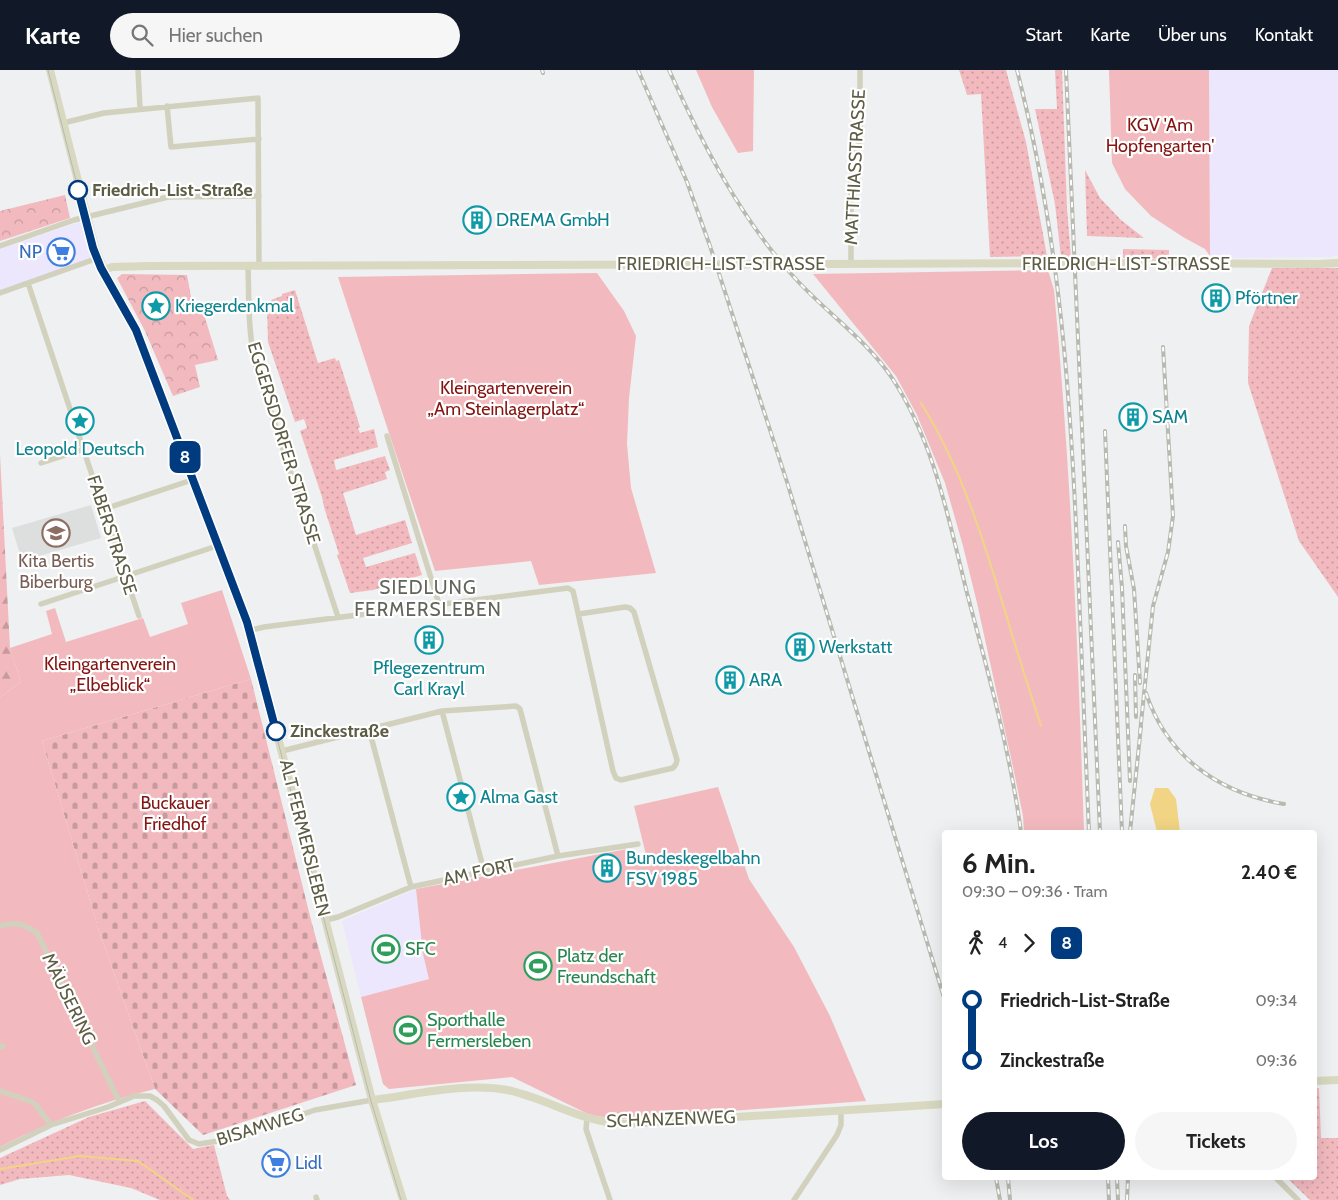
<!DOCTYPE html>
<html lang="de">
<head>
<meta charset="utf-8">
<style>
  :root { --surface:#fff; --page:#f6f6f6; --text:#222; --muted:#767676; --accent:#111827 }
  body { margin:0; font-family:Cabin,sans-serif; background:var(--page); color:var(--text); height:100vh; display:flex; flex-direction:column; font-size:19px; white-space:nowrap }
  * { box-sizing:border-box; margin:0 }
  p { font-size:16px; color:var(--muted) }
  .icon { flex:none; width:28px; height:28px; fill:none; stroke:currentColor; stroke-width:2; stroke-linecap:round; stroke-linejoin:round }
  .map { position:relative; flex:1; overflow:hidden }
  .side { position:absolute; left:942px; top:760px; width:375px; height:350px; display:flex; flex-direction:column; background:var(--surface); border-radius:5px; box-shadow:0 5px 20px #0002 }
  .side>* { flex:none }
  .badge { padding:0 10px; border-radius:8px; font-size:18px; line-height:32px }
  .map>.badge { position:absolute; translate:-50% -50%; box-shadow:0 0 0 2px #fff }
  .legs { display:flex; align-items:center; gap:8px; height:55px; padding:0 20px; font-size:16px }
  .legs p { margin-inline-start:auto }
  .head { display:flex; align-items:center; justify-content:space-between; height:85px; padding:0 20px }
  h1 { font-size:28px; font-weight:700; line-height:38px }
  .primary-button { display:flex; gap:10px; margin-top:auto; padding:10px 20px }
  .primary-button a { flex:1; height:58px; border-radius:30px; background:var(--accent); color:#fff; font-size:20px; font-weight:700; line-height:58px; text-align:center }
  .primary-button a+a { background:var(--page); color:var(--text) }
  ul { padding:0 20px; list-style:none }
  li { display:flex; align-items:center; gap:18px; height:60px; font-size:19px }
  li i { display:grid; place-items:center; width:8px; height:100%; margin:0 6px; background:currentColor }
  li i::after { content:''; width:12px; height:12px; margin:-6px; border:4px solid; border-radius:50%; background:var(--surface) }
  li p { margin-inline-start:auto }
  li:first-child i { background:linear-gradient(#0000 50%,currentColor 0) }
  li:last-child i { background:linear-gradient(currentColor 50%,#0000 0) }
  header { display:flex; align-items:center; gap:30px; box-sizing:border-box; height:70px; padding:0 25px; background:var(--accent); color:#fff }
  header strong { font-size:24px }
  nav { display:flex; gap:28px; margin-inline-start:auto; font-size:18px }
  .search { width:350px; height:45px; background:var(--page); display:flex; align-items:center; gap:12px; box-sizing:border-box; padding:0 18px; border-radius:28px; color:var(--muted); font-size:19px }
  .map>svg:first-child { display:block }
</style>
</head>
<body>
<header>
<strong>Karte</strong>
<div class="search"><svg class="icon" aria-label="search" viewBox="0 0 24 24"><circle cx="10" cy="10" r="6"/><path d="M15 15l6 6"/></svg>Hier suchen</div>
<nav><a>Start</a><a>Karte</a><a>Über uns</a><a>Kontakt</a></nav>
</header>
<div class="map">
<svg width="1338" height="1130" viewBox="0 0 1338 1130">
  <defs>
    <pattern id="grass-dots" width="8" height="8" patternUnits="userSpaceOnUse" patternTransform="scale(1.25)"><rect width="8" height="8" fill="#f2babf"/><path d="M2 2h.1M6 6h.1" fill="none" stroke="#c79a9d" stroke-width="1.8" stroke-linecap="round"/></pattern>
    <pattern id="forest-firs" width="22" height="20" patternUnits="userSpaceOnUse" patternTransform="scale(1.25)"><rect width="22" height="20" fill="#f2babf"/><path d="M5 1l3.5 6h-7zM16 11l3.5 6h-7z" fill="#c79a9d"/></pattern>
    <pattern id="cemetery-stones" width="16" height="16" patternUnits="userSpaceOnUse" patternTransform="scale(1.25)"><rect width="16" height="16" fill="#f2babf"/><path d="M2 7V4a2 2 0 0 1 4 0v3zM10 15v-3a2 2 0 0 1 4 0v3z" fill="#c79a9d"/></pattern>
    <pattern id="park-crowns" width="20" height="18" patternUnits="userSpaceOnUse" patternTransform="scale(1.25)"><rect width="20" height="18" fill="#f2babf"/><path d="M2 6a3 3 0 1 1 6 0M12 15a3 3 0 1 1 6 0" fill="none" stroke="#c79a9d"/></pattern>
  </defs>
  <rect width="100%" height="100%" fill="#eef0f1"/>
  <path fill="#ece7fd" d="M1209,0H1338V185L1330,187L1210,188Z
    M80,152L92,188L0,222V179Z
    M416,819L423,884L430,909L361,927L342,851Z"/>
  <path fill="#dddfdf" d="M91,435L101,468L22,491L12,458Z"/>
  <path fill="url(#grass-dots)" d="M959,0H1006L1026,72L1047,186L990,187L981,24L967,25Z
    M1055,0H1062L1067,139L1071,187H1061L1055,134L1035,39H1057Z
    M1085,100L1100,128L1121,150L1144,168L1087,166Z
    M1123,179L1169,180V189L1123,188Z
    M1272,198H1338V527L1299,471L1248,313L1249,256Z
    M295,220L318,293L335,288L336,291L339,290L360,357L358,358L360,363L374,359L378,377L334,390L336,400L385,386L390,400L385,402L387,409L343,423L356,465L405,450L412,473L363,488L366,497L415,483L422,505L373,520L350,523L337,485L339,484L324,437L322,427L300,361L307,358L304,349L295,352L268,272L267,235H271V230L282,226V224Z
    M1319,1018L1321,1068H1338V1130H1310L1287,1108H1315V1019Z
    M145,1031L193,1079L214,1075L227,1126L230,1130H160L131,1118L69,1105L20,1109L0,1115V1088L89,1047Z"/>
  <path fill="url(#forest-firs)" d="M0,384L10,578L21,612L0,627Z"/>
  <path fill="url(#cemetery-stones)" d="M251,609L311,850L356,1015L203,1065L155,1019L99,861L42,671Z"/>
  <path fill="url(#park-crowns)" d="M65,125L70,148L0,171V141Z
    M122,204L187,205L193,238H202L218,290L195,295L200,317L173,326L145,261L117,208Z"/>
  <path fill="#f2babf" d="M696,0H754L753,81L738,83L712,37Z
    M1109,0H1209L1210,186L1205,179L1183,167L1151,146L1125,119L1112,93Z
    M1048,200L1054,220C1071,400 1078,581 1084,762H1024L1023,746L1013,697L977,533L963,476L945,413L917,345L896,306L813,204Z
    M597,203L624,241L636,266L629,328L627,374L631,418L656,503L539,515L531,491L435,501L388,360L338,207Z
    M222,520L251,609L42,671L99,861L155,1019C101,1032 49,1052 0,1077V627L21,612L10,578L52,564L46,541L55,538L66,572L143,548L150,567L188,554L181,533Z
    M718,717L749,809L794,877L830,946L866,1031L621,1049L595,1046L586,1043L512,1007L389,1019L383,1014L361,927L429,909L423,884L416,819L627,779L628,785L639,789L646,785L634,736Z"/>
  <path fill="#f1d484" d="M1155,718H1168L1176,729L1180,762H1157L1150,734Z"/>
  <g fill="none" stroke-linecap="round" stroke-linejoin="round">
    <path stroke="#f1d484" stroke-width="2" d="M921,333C963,400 985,475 1008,551C1018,586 1030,621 1041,656
      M0,1099L80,1086L138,1091L193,1130"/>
    <path stroke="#d2d1be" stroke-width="5.5" d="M138,0L140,38
      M167,36L171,77L259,69
      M63,53L104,43L258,28L259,196
      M0,176L74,150L168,127L259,126
      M851,194V108L860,68V0
      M248,196C249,229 248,261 255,293L338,547
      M28,213L139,546
      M0,223L98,188
      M387,366L439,534
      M41,393L84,379
      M104,439L195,409
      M41,534L220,475
      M251,560L264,557L568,518L573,521L576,534L613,701L616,708L621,710L673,698L676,694L677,690L634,542L630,538L625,537L579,544
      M442,641L484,801
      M369,659L411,817
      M282,681L442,641L516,636L520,639L558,786
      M326,850L338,847L411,817L558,786L638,774
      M0,856C15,851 24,854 37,863L119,1031
      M0,977L3,976
      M0,1021L30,1031L35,1034L51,1055
      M587,1049L586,1059L610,1130
      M0,1080L51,1055L108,1037L134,1026H150L157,1030L164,1036L189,1070L199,1074L231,1069L315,1040L372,1030
      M1276,1108L1298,1130
      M316,1127L317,1130
      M794,1130L837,1065L841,1055V1041"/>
    <path stroke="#d8d9c0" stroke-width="8" d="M50,0L95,178L104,200L137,260L248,552L372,1030L403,1130
      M104,200L112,197L149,196L1134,193L1318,194L1338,193
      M1315,1011L1338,1010
      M372,1030C414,1025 466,1012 507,1020C549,1029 580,1052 625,1054L945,1034"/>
    <path stroke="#b8b9b0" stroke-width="1" d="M48,0L93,178L101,199L136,260L247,552L371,1031L401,1130"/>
    <g stroke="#b8b9b0" stroke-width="4">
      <path id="rail" d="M542,0L543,3
        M638,0L687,112L710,176L787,412L945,931
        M669,0C702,73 739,146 793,206C825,242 865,268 892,308C934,371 949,451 967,523C988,602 1010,681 1021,762
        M1017,0C1060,167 1071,329 1078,500C1082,588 1085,675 1089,762
        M1066,0L1100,762
        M1105,361L1122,762
        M1125,456L1126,476L1134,519L1140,613
        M1118,472L1122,518L1130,711
        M1135,605L1136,647
        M1146,623C1167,687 1219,723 1284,734
        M1140,663L1153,536L1168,482L1173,446L1163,277
        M1130,762L1141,656
        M996,1108L1000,1130
        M1008,1108L1010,1130
        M1108,1108L1109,1130
        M1117,1108L1118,1130
        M1127,1130L1128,1108"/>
    </g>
    <use href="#rail" stroke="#fff" stroke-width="2" stroke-dasharray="5.5" stroke-linecap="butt"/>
  </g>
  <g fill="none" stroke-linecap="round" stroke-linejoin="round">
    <g stroke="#fff" stroke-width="11">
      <path id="line-1" d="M78,120L93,178L101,198L136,260L247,552L276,661"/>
    </g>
    <use href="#line-1" stroke="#003b80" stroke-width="8"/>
  </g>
  <defs>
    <g id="building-ring" transform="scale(1.4375)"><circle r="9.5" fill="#fff" stroke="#0f9aa8" stroke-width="1.5"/><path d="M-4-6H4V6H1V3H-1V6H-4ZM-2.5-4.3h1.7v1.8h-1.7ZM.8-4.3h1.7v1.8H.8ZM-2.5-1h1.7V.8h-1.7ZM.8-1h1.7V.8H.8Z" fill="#0f9aa8"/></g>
    <g id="supermarket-ring" transform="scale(1.4375)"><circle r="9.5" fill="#fff" stroke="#3f7fe0" stroke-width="1.5"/><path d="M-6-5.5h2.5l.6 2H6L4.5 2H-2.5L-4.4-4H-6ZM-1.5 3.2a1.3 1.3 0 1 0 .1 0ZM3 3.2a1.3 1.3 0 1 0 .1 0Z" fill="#3f7fe0"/></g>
    <g id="sight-ring" transform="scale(1.4375)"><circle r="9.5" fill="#fff" stroke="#0f9aa8" stroke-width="1.5"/><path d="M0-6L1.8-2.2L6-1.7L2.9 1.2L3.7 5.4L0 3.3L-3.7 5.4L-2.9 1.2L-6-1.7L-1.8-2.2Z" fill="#0f9aa8"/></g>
    <g id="school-ring" transform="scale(1.4375)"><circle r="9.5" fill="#fff" stroke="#8d6e63" stroke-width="1.5"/><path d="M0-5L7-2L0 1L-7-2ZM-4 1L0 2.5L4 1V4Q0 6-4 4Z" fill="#8d6e63"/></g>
    <g id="stadium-ring" transform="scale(1.4375)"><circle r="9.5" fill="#fff" stroke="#2e9e5b" stroke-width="1.5"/><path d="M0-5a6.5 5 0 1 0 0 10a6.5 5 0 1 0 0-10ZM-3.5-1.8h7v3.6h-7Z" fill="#2e9e5b"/></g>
  </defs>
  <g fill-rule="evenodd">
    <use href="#building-ring" x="477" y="150"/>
    <use href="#supermarket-ring" x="61" y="182"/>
    <use href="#building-ring" x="1216" y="228"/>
    <use href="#sight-ring" x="156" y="236"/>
    <use href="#building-ring" x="1133" y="347"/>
    <use href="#sight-ring" x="80" y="351"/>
    <use href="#school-ring" x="56" y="463"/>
    <use href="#building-ring" x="429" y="570"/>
    <use href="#building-ring" x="800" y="577"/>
    <use href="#building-ring" x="730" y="610"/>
    <use href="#sight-ring" x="461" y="727"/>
    <use href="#building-ring" x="607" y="798"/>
    <use href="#stadium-ring" x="386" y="879"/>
    <use href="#stadium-ring" x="538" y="896"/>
    <use href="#stadium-ring" x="408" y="960"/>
    <use href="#supermarket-ring" x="276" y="1093"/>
  </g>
  <g fill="#fff" stroke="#003b80" stroke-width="2.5">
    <circle cx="78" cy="120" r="9"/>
    <circle cx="276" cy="661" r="9"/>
  </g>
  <g text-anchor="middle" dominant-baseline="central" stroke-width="4.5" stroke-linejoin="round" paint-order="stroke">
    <g font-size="18" fill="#841411" stroke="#fff">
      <text x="1160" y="55">KGV 'Am<tspan x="1160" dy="21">Hopfengarten'</tspan></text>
      <text x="506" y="318">Kleingartenverein<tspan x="506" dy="21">„Am Steinlagerplatz“</tspan></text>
      <text x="110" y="594">Kleingartenverein<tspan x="110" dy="21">„Elbeblick“</tspan></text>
      <text x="175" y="733">Buckauer<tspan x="175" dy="21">Friedhof</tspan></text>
    </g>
    <g font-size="18" fill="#5d5d45" stroke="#fff">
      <text transform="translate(855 97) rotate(-87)">MATTHIASSTRASSE</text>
      <text x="721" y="194">FRIEDRICH-LIST-STRASSE</text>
      <text x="1126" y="194">FRIEDRICH-LIST-STRASSE</text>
      <text transform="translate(284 373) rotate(73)">EGGERSDORFER STRASSE</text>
      <text transform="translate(112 465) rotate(72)">FABERSTRASSE</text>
      <text transform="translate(305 768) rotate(76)">ALT FERMERSLEBEN</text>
      <text transform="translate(479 802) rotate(-12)">AM FORT</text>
      <text transform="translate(69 929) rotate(64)">MÄUSERING</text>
      <text transform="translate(671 1049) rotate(-2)">SCHANZENWEG</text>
      <text transform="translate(260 1057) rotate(-17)">BISAMWEG</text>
    </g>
    <g font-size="18" font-weight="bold" fill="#5d5d45" stroke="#fff" text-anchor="start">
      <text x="92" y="120">Friedrich-List-Straße</text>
      <text x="290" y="661">Zinckestraße</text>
    </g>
    <g font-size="18" fill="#0d838f" stroke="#fff" text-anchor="start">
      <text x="496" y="150">DREMA GmbH</text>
      <text x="1235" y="228">Pförtner</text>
      <text x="175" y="236">Kriegerdenkmal</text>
      <text x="1152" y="347">SAM</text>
      <text x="80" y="379" text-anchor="middle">Leopold Deutsch</text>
      <text x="819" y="577">Werkstatt</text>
      <text x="429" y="598" text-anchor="middle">Pflegezentrum<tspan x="429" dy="21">Carl Krayl</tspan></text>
      <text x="749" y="610">ARA</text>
      <text x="480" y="727">Alma Gast</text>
      <text x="626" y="788">Bundeskegelbahn<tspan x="626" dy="21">FSV 1985</tspan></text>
    </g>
    <g font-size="18" fill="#366cbe" stroke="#fff" text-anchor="end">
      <text x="42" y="182">NP</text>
      <text x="295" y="1093" text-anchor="start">Lidl</text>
    </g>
    <g font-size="18" fill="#785e54" stroke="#fff">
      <text x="56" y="491">Kita Bertis<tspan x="56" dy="21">Biberburg</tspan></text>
    </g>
    <g font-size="18" fill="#27864d" stroke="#fff" text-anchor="start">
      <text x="405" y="879">SFC</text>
      <text x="557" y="886">Platz der<tspan x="557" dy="21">Freundschaft</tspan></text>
      <text x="427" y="950">Sporthalle<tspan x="427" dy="21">Fermersleben</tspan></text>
    </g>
    <g font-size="19" letter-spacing="1" fill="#63645b" stroke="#fff">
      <text x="428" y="517">SIEDLUNG<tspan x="428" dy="22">FERMERSLEBEN</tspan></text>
    </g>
  </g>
</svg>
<b class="badge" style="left:185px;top:387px;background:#003b80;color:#fff">8</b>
<section class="side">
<div class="head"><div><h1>6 Min.</h1><p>09:30 – 09:36 · Tram</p></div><b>2.40 €</b></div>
<div class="legs"><svg class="icon" aria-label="walk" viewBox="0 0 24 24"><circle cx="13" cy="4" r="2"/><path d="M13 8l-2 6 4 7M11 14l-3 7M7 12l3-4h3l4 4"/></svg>4<svg class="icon" aria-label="forward" viewBox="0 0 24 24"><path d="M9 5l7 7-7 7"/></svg><b class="badge" style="background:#003b80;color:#fff">8</b></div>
<ul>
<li><i style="color:#003b80"></i><b>Friedrich-List-Straße</b><p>09:34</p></li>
<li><i style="color:#003b80"></i><b>Zinckestraße</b><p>09:36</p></li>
</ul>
<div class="primary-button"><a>Los</a><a>Tickets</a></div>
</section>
</div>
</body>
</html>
